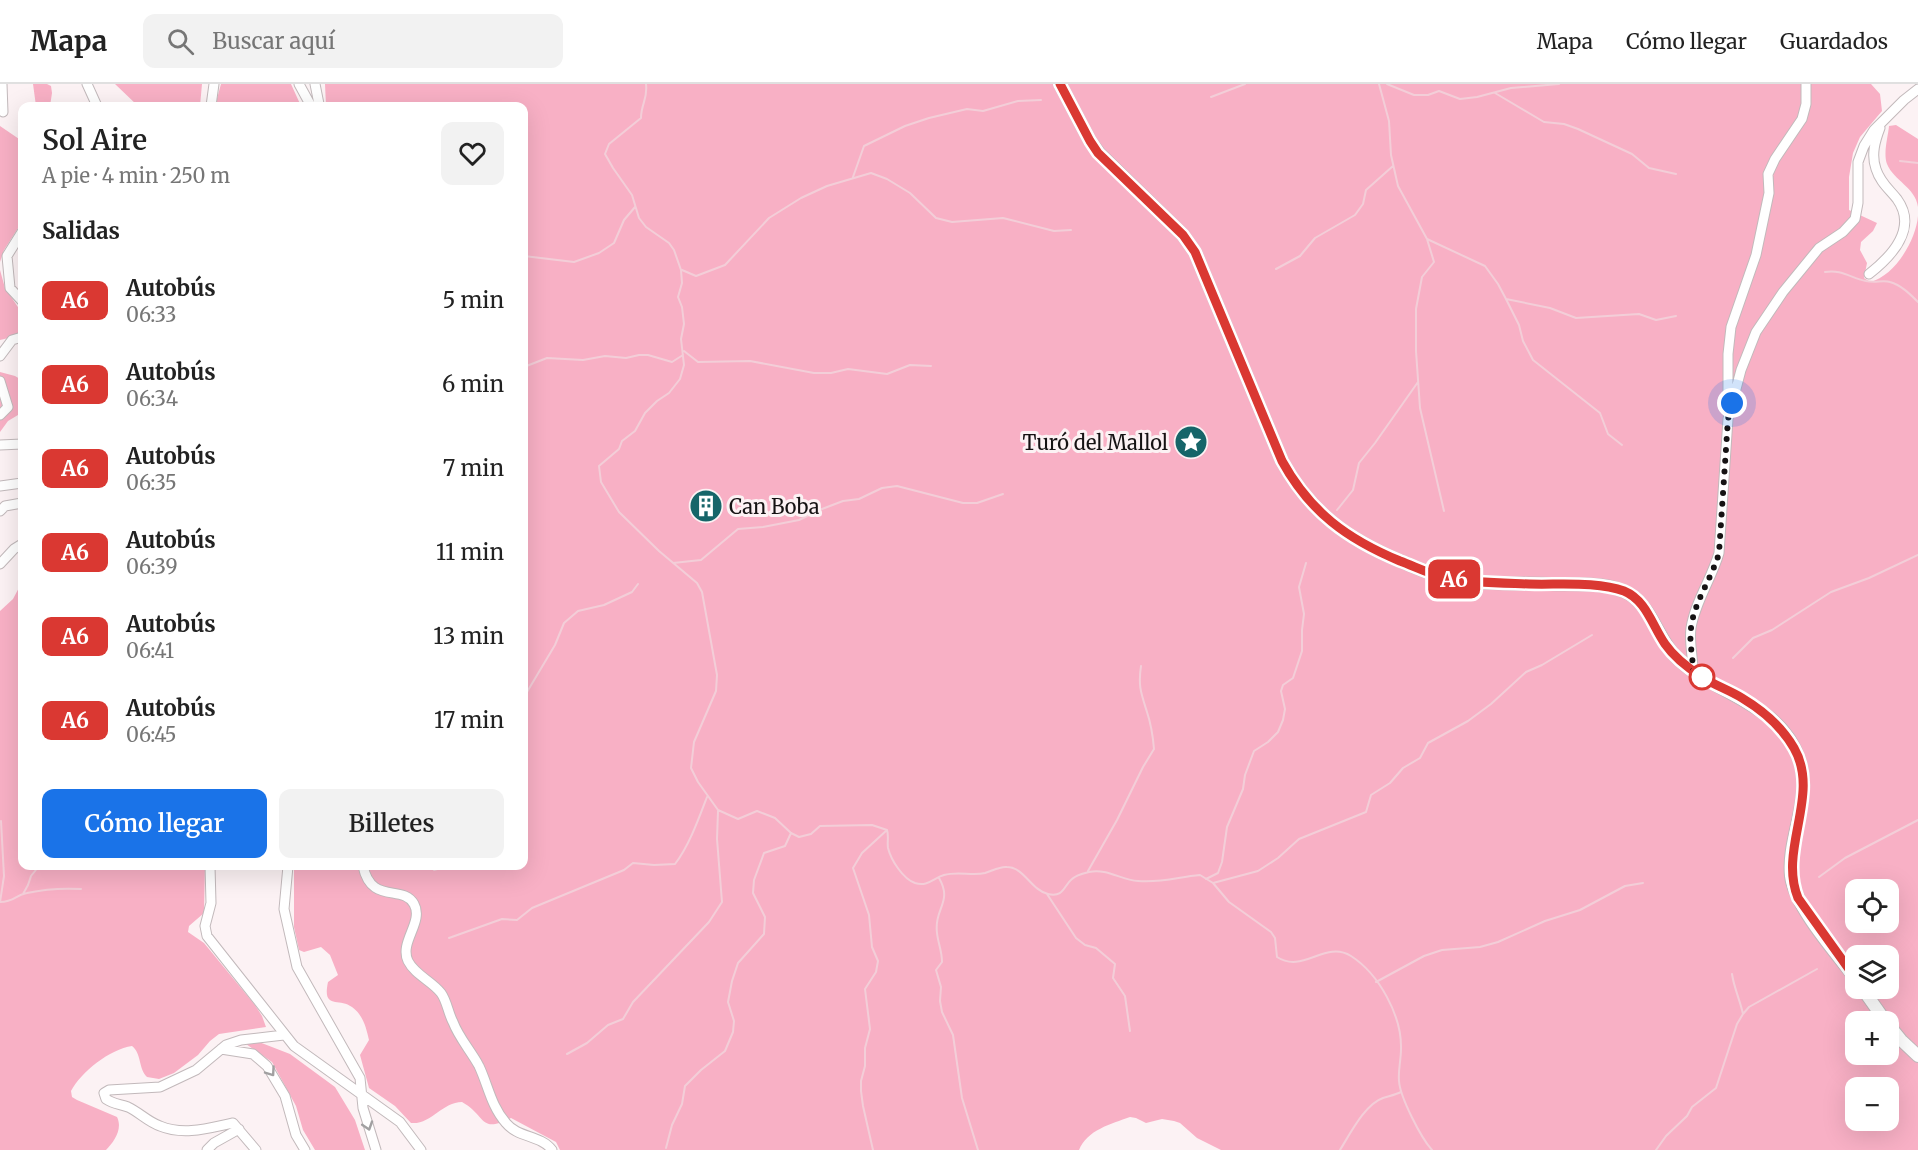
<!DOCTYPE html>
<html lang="es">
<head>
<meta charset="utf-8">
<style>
  :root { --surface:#fff; --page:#f2f2f2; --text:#222; --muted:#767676; --line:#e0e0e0; --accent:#1a73e8 }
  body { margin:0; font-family:Merriweather,serif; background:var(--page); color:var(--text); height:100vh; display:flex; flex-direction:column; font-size:22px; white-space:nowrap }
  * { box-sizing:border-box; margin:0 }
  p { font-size:20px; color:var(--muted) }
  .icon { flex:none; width:33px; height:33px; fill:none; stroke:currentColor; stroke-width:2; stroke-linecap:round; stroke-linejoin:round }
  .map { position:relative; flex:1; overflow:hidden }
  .drawer { position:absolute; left:18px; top:18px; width:510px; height:768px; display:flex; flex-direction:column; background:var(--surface); border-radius:12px; box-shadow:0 6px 24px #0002 }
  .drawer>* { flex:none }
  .badge { padding:0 12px; border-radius:9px; font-size:21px; line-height:39px }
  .tools { position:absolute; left:1845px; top:795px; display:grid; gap:12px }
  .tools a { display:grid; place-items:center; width:54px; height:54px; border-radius:12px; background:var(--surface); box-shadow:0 6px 24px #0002; font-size:30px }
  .you { position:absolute; width:30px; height:30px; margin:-15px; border:4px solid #fff; border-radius:50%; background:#1a73e8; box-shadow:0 0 0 9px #1a73e833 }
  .map>.badge { position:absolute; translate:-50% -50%; box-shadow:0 0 0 3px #fff }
  h2 { padding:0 24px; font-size:22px; line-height:54px }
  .round { display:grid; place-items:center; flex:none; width:63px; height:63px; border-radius:12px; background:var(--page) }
  .head { display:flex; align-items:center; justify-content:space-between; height:102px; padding:0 24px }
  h1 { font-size:28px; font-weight:600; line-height:45px }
  .primary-button { display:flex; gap:12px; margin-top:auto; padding:12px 24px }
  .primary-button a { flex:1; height:69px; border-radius:12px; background:var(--accent); color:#fff; font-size:24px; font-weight:600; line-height:69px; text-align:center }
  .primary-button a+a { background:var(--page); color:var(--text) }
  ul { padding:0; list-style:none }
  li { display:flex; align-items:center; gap:18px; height:84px; padding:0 24px }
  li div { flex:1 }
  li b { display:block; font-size:22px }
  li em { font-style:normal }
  li .badge { min-width:66px; font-weight:700; text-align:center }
  header { display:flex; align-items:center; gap:36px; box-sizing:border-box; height:84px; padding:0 30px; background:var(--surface); border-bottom:2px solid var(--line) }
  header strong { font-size:28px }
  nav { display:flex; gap:33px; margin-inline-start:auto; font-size:21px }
  .search { width:420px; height:54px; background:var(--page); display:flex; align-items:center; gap:15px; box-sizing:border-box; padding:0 21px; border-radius:12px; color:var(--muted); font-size:22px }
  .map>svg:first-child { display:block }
</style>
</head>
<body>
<header>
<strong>Mapa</strong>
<div class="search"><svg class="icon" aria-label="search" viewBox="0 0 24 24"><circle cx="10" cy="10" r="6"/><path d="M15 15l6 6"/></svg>Buscar aquí</div>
<nav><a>Mapa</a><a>Cómo llegar</a><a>Guardados</a></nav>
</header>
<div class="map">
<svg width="1918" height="1066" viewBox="0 0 1918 1066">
  <rect width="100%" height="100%" fill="#fcf2f4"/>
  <path fill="#f8b0c5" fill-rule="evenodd" d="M33,0H47L51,2L52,9L50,22H36Z
    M115,0H202L200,22H138Z
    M221,0H291L301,22H215Z
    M325,0H1871L1880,10L1882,27L1860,53L1853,69L1849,93V126L1877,139L1873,147L1861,158L1860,166L1867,179L1864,194L1870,198C1895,192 1916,156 1918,132V1066H1221L1197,1054L1180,1039L1174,1037L1162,1035L1146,1039L1136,1034L1130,1033C1111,1040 1087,1046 1079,1066H560L556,1058L511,1034C479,1050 487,1032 462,1018C442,1018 431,1041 411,1039L395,1022L369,1004L360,971L369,956C366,943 363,931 352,923C339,913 322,926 328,898L338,891L330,871L321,863L304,868L299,866L294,843V782H524V22H326ZM1856,806H1888V838H1856ZM1856,872H1888V904H1856ZM1856,938H1888V970H1856ZM1856,1004H1888V1036H1856Z
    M1896,41L1918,55V123C1915,103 1894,97 1887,80C1883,69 1888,53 1889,42Z
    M0,42L22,57V138L4,166L0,178Z
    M0,186L5,204L22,229V247L17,252L0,256Z
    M0,288L15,292L20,295L22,300L21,325L18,331L8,337L0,348Z
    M22,498V782H205L204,829L189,842L188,848L204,859L255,921L262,932L266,943L219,950L210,957L198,971L174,989L159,995L147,993C138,984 142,970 132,962C110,965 81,988 71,1007L72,1013L77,1016L117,1033C123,1045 114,1058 106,1066H0V527L13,515Z
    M259,958L290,970L335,1003L355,1036L365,1066H315L303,1046L296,1022L272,978L246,960Z"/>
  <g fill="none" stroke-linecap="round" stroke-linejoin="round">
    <path stroke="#f3ced8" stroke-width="2" d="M646,0C648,15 641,20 641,34L609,60L605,70L613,84L632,111L639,134L646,143L669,159L674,166L681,186L682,199L678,213L682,223L684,240L681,255L684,281L680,295L669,309L657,317L645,329L635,347L622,357L619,365L599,382L601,398L619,428L659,467L697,499L702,508L717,591L716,607L694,658L691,684L698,698L718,726L738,735L757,727L775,734L791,749L799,753L811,750L820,742L872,741L887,746
      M1379,0L1389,37L1391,71L1398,102L1427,155L1434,178L1422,193L1416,225V267L1420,324L1444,427
      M1387,0L1414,11H1428L1439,7L1460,15L1477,13L1511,4L1559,0
      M1495,9L1544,38L1564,40L1578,45L1632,70L1649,84L1676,90
      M1211,13L1245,0
      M1900,77L1918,79
      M853,93L864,62L905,42L929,34L967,25L983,27L1018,17L1041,16
      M1427,155L1485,182L1498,200L1506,215L1550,224L1576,234L1639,230L1656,236L1676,232
      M524,172L574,178L599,169L614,159L624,136L635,123
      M1276,185L1300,172L1315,154L1355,131L1363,120L1366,106L1393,82
      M682,186L696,192L725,181L769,134L801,114L827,102L871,89L887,95L910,109L936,134L952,138L1003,134L1054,147L1071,146
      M1825,188C1841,185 1851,194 1866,197C1874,199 1884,196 1890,198C1901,201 1910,210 1918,218
      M1506,215L1519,241L1523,257L1533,276L1600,329L1608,350L1622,361
      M684,267L698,278L750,277L814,289H831L848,285L887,290L910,281L931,282
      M524,283L547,274L583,276L605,272L626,274L639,271H648L672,278L683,271
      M1337,426L1353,406L1359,379L1375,359L1418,298
      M673,479L701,476L738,445L763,443L799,436L822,425L843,417L859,415L882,404L897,402L963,419H977L1003,410
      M1733,574L1753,554L1772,546L1831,508L1869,494L1918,471
      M524,613L555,561L564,539L578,527L604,521L632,508L638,500
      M887,746C889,752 887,758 888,764C891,776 903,795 915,799C928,803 933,794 944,791C958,787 972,792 985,789C992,787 1000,782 1007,783C1024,783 1031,806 1048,810C1064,814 1064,801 1072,795C1076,791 1085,789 1089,788C1107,784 1121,796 1138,797C1162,799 1178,793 1200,791L1213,799L1258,787L1278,774L1299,755L1366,728L1371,711L1390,699L1403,684L1420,674L1428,659L1468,637L1491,620L1526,588L1542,581L1592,551
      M434,786L447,782
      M1088,787L1117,736L1143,683L1154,665C1153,653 1151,640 1147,628C1141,609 1138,602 1141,582
      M1819,793L1845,774L1918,736
      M939,794C953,818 934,824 937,849C938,859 942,867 942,878L936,886L941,903L940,917L942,928L953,951L962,1014L978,1066
      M1206,795L1218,789L1222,778L1227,743L1243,705L1245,691L1254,667L1268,658L1278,648L1283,636L1285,625L1281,607L1283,601L1293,594L1302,567V546L1304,530L1299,503L1306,479
      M1213,799L1229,818L1271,848L1275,854L1277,873C1303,890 1325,856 1351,872C1379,890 1402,932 1401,965C1401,976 1398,986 1399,997C1400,1013 1421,1054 1432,1066
      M23,810L28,801L31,792L39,782
      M1047,810L1076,854L1085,861L1096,864L1115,880L1113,894L1125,912L1130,947
      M0,818C15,818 15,811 27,809C45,805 63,804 81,805
      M0,818L4,792L1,737
      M449,854L502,835L517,836L532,824L624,786L633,779L654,781L675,780C689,762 699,734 707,713
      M1376,898L1424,872L1442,866L1480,863L1498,858L1545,837L1580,826L1625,802L1643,799
      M1743,930L1749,923L1817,885
      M567,970L587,959L608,941L623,935L633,918L709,838L722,818L717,755L718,727
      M666,1064L672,1041L682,1020L685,1002L701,986L725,967L733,948L734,937L728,918L732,897L738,879L764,850L765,833L753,809L754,796L764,769L785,762L791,749
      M873,1066L863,1022L861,1007V997L865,982V964L870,945L865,905L876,888L878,877L872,863L869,831L853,784L862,769L887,746
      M1340,1066C1350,1050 1365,1020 1383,1014C1389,1012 1395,1011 1401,1008
      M1656,1066L1666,1052L1687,1032L1692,1023L1716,1004L1737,940L1743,930C1740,916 1734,904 1732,890"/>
    <g stroke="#c2b9bb" stroke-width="11">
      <path id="minor" d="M2,0L3,28
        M87,0L97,22
        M299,0L311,22
        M315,0L319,20L317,22
        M211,22L214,0
        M22,148L7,172L10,204L22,217
        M1869,190C1892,172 1918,144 1897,115C1889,105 1880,98 1876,85C1871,71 1875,57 1880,44
        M0,272L12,256L22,253
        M0,297L8,323L0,331
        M1728,321V270L1731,243L1756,171L1769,109L1768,90L1775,75L1802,35L1806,20V0
        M0,361L22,360
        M0,402L22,399
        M0,427L5,422L22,419
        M0,480L14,465L22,460
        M1693,587C1693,573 1689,558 1691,544C1695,518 1712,494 1719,469L1728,335L1741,286L1756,248L1783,208L1819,164L1843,148L1855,135L1858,119V78L1864,62L1874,46L1904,16L1918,5
        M210,782L211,819L205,842L207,852L294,962L400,1038L421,1066
        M288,782L284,825L297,883L360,994L363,1024L376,1066
        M363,782C371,821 403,800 414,820C424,838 399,858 408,877C415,891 432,897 441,909C447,917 448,929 453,938C459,954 471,967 479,982C488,1001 491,1022 506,1039C518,1054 541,1051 552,1066
        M221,965L253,970L267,982L285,1012L296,1051L305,1066
        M207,1066L214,1059L239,1045
        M256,1066L233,1039C209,1044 184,1052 160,1042C148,1038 139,1028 128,1023C120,1020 113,1020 106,1015L104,1009L109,1006L160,1003L196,986L226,961L241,956L284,951"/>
    </g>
    <g stroke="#c2b9bb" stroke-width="14">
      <path id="major" d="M1060,0L1090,57L1099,69L1183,151L1195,168L1282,377C1310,428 1347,455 1400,477C1415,483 1431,491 1447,494C1481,501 1517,499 1551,500C1576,501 1610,497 1631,511C1653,526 1658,555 1676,573C1714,611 1780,618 1799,675C1813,714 1787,753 1791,792C1795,823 1836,869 1856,895
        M1862,904L1886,938
        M1888,940L1901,956L1918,972"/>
    </g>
    <use href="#minor" stroke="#fff" stroke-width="9"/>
    <use href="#major" stroke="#fff" stroke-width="12"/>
  </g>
  <defs><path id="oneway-chevron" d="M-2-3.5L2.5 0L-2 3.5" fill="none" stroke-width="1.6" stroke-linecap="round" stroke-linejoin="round" transform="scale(1.5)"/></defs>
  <g stroke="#a1a0a1">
    <use href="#oneway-chevron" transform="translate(271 988) rotate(55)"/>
    <use href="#oneway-chevron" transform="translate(368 1042) rotate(72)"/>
  </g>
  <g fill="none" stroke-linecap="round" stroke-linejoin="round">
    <g stroke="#fff" stroke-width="14">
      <path id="line" d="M1060,0L1090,57L1098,69L1183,151L1195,168L1282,377C1310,428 1347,455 1400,477C1416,483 1431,491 1447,494C1474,499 1502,499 1529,500C1557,501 1598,497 1624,507C1646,516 1652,541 1665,560C1674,573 1688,584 1702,593C1714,601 1729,606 1742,614C1762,626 1782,643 1794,664C1821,711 1778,765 1798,814L1856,895"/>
    </g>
    <use href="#line" stroke="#da3832" stroke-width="9"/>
    <path stroke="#151213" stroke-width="6" stroke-dasharray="0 10.8" d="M1702,593L1693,587C1693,573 1689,558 1691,544C1694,518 1712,494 1719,469L1728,335L1732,319"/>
  </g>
  <defs>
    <g id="sight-disc" transform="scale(1.725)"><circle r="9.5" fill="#166569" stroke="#fcf2f4"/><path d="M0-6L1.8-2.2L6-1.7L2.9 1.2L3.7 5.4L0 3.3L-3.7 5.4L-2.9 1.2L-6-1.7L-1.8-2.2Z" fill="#fff"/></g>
    <g id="building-disc" transform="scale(1.725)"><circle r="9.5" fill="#166569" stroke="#fcf2f4"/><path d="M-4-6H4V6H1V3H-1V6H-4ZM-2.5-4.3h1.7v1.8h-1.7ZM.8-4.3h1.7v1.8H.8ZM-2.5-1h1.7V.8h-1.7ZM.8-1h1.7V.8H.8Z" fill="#fff"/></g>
  </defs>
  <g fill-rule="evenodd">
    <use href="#sight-disc" x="1191" y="358"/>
    <use href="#building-disc" x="706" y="422"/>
  </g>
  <circle fill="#fff" stroke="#da3832" stroke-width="3" cx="1702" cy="593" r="12"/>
  <g text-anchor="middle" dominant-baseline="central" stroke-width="6" stroke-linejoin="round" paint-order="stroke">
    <g font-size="20" fill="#151213" stroke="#fcf2f4" text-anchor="end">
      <text x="1168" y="358">Turó del Mallol</text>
      <text x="729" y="422" text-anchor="start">Can Boba</text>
    </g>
  </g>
</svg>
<div class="tools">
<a><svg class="icon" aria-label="locate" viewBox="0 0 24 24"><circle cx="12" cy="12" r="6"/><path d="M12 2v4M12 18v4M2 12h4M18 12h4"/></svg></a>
<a><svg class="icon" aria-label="layers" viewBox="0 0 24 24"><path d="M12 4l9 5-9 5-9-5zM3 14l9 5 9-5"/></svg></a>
<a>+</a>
<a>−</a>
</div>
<div class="you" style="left:1732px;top:319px"></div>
<b class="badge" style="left:1454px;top:495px;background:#da3832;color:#fff">A6</b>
<section class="drawer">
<div class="head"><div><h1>Sol Aire</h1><p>A pie · 4 min · 250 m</p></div><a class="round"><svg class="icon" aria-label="heart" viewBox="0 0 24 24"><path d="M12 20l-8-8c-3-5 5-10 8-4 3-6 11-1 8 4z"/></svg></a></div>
<h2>Salidas</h2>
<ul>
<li><span class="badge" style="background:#da3832;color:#fff">A6</span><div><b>Autobús</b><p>06:33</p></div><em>5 min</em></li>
<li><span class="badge" style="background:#da3832;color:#fff">A6</span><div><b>Autobús</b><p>06:34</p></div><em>6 min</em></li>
<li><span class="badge" style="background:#da3832;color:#fff">A6</span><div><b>Autobús</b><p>06:35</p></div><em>7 min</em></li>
<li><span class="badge" style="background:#da3832;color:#fff">A6</span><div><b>Autobús</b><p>06:39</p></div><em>11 min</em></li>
<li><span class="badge" style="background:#da3832;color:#fff">A6</span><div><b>Autobús</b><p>06:41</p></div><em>13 min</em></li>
<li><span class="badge" style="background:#da3832;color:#fff">A6</span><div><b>Autobús</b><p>06:45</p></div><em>17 min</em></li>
</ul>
<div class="primary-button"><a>Cómo llegar</a><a>Billetes</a></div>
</section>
</div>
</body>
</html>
